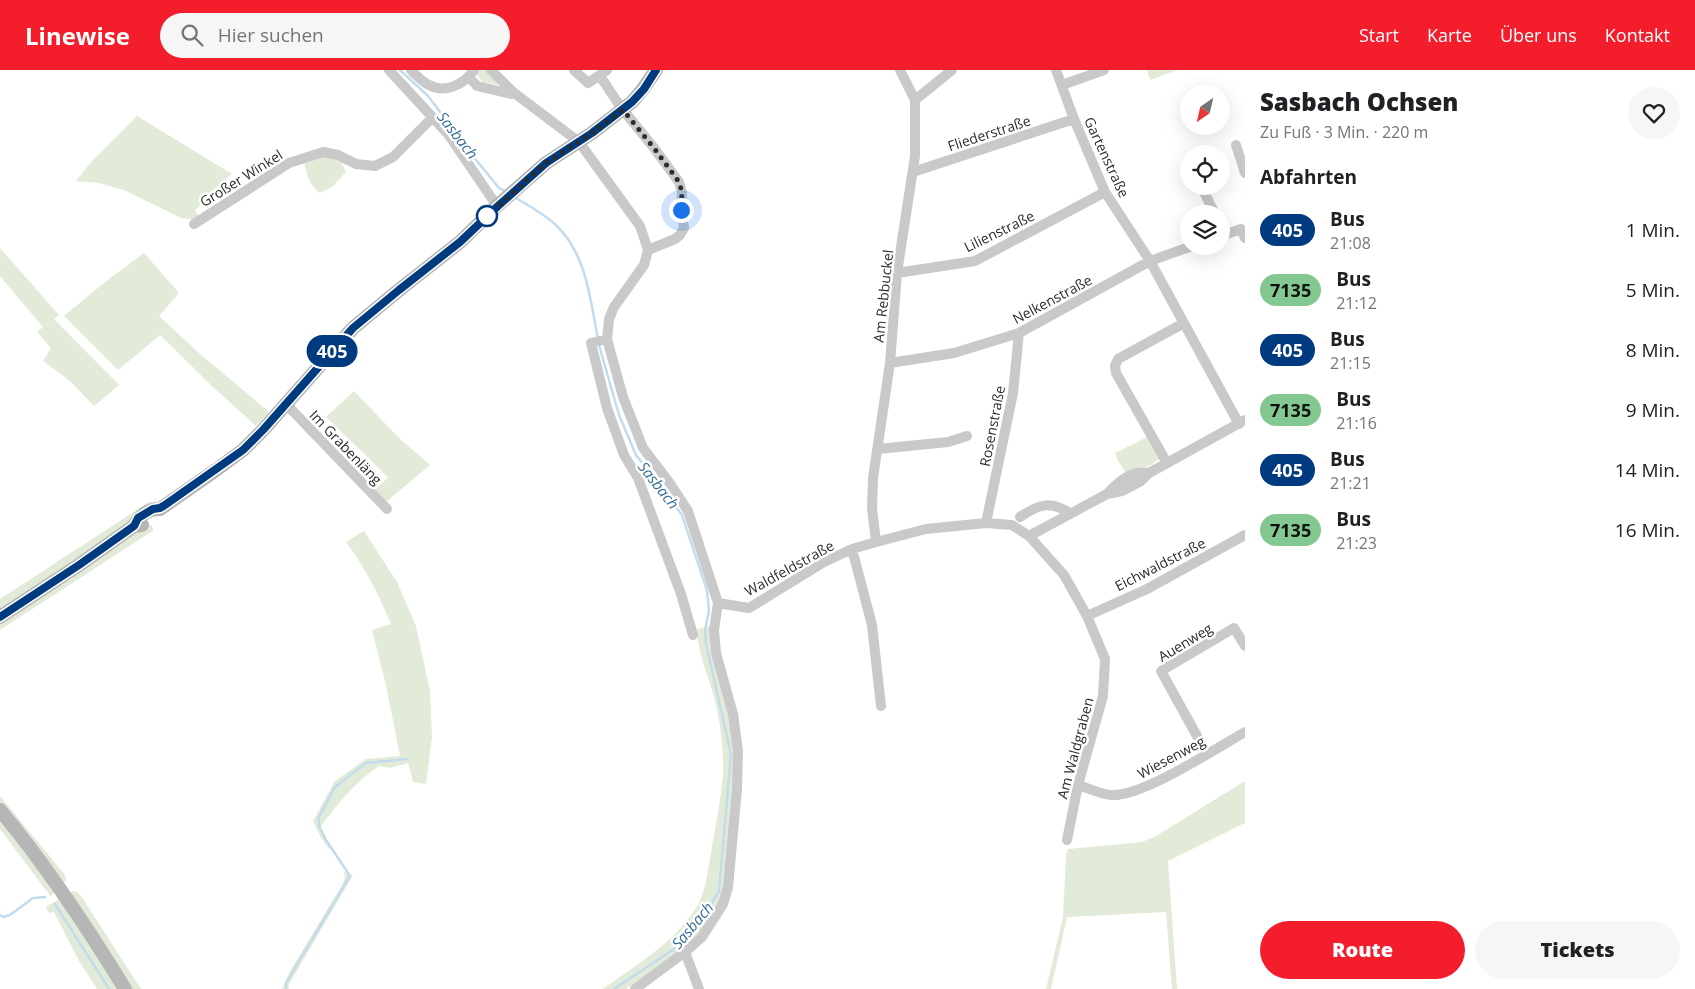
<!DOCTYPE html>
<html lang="de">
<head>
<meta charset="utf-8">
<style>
  :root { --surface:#fff; --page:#f6f6f6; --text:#202124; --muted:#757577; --accent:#f41d2b }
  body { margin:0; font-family:"Open Sans",sans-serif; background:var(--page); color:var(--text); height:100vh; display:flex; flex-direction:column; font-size:19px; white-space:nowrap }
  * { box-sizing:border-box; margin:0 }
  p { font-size:16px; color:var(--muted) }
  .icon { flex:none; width:28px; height:28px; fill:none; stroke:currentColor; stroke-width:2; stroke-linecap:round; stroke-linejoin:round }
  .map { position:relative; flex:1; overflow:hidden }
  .details { display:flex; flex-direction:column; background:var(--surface); width:450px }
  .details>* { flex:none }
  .badge { padding:0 10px; border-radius:16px; font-size:18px; line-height:32px }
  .needle { width:32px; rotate:214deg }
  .tools { position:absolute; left:1180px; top:15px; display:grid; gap:10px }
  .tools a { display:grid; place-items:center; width:50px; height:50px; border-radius:50%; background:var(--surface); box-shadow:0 5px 20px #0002; font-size:25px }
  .you { position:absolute; width:25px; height:25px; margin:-12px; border:4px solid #fff; border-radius:50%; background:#1a73e8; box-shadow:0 0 0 8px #1a73e833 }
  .map>.badge { position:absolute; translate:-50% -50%; box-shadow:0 0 0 2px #fff }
  h2 { padding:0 15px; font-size:19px; line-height:45px }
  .round { display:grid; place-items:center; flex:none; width:52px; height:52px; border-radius:26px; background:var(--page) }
  .head { display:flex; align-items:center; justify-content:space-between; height:85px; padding:0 15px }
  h1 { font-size:24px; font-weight:800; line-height:38px }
  .cta { display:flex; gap:10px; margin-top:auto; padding:10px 15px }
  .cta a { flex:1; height:58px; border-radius:30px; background:var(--accent); color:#fff; font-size:20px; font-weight:800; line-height:58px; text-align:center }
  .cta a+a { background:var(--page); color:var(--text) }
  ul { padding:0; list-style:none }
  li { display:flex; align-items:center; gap:15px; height:60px; padding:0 15px }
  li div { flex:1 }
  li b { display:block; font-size:19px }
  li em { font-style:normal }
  li .badge { min-width:55px; font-weight:700; text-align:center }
  header { display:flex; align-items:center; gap:30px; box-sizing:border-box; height:70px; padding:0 25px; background:var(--accent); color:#fff }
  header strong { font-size:24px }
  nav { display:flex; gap:28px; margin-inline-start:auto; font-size:18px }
  .search { width:350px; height:45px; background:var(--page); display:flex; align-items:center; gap:12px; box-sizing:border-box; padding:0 18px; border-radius:28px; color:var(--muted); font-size:19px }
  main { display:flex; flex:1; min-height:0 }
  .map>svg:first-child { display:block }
</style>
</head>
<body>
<header>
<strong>Linewise</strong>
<div class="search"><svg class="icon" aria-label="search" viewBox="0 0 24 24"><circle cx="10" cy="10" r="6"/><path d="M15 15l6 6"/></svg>Hier suchen</div>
<nav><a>Start</a><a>Karte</a><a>Über uns</a><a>Kontakt</a></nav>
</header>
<main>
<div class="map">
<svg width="1245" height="919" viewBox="0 0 1245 919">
  <rect width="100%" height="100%" fill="#fff"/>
  <path fill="#e2ebd8" d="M479,0H486L499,13L497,15L482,12L476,3Z
    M1147,0H1177L1150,10Z
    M137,46L232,104L212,121L213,125L195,140L199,146C194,151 188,149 181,148L124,120L99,113L76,111L91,92Z
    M319,87H329L341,92L346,102L332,117L320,123C311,118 305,101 304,91Z
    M0,178L59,245L54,249L119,315L94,336L70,311L43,291L51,278L37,262L43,257L0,206Z
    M144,183L179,223L159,246L200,284L269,342L256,356L213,317L160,265L118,300L64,246L105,212Z
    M354,321L398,367L430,395L385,433L374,421L388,407L326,347Z
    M1147,367L1159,389L1151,395L1126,403L1118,391L1115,383Z
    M149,432H153L156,434L94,477L0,539V529Z
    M148,455H151L154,460L0,560V554Z
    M364,461L397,512L416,556L430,621L432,666L426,714L413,712L408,693L390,698L379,696C354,713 339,732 321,756V762L332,776L329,779L320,766L313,751L335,711L366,689L400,686L386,615L372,560L391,554C378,523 366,499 346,472Z
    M710,556V577L730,647L734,680L735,713L722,829L699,863L679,882L626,919H603C635,896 669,876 692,844C706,826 707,804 711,783C715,757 721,731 723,704C724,684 721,663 718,644C713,614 698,589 697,559Z
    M1245,711V753L1168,791L1177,919H1172L1166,842L1067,847L1051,919H1046L1063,847L1066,785L1068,779L1142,772L1156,766Z
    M0,726L65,805L66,811L61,812L0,734Z
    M0,747L54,821L51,827L0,759Z
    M344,802L353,805L288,916L289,919H282L289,903L342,815L345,808Z
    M72,821L77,822L81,826L141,919H131L70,824Z
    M59,829L62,831L122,919H97L79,891L54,842L49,843L46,837Z"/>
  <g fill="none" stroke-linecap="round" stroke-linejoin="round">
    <path stroke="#c2dcee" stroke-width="2.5" d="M400,0L428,26L477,91L499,118L505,121
      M514,127C528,135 544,144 556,155C587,185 590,229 598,269
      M599,275L619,345L636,385L682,445L707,520L709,541L705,560L706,574L731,684L719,821L704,846L677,877L614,919
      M55,834L109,919
      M0,845L3,847L10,845L33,828L45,827
      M286,919V913L350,806L326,770L319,756V747L335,717L366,693L407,689"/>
    <path stroke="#c9c9c9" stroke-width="10" d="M389,0L448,64L497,136
      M411,0C416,5 422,12 429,15C446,24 464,14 474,0
      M491,0L513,22L579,72L640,156L648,180L644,195L614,237L609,249L607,269L623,327L643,378L669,412L688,441L718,533L714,560L716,583L733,644L738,681L737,719L728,817L723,834L702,867L685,882L635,919
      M574,0L588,13L607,0
      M900,0L915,30
      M1056,0L1074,49L1105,122L1150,191L1239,354
      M600,6L620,36L654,78L679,112L682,122L681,140L684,158L680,165L675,169L648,180
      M469,7L477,16L511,24L513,22
      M1062,15L1104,0
      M1236,75L1245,103
      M913,102L1074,49
      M1205,124L1215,144
      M194,154L289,93L323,82L338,85L356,94L375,96L393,87L432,48
      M1221,166L1241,159L1245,168
      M897,203L975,191L1105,122
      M607,269L591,273L607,338L624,385L638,408L681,524L693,565
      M890,293L954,283L1019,263L1150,191L1192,176
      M286,334L387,439
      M878,379L948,372L967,366
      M1167,393L1116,303L1115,296L1118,289L1184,253
      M1107,424C1119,411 1131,400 1149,403
      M1020,447C1039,434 1051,430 1071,444
      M986,453L1013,323L1019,263
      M1029,466L1107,424L1122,421L1141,411L1149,403L1245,350
      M876,472L872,438L873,408L890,293L897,203L915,86V30L952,0
      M852,479L872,555L881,636
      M718,533L749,538L824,492L852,479L876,472L926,459L986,453L1012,455L1029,466L1064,505L1087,546L1105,589L1103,626L1078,715L1067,770
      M1087,546L1147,519L1245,465
      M1207,684L1161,601L1234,558L1245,576
      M1078,715C1088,718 1100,724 1111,725C1142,727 1215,679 1245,662
      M685,882L699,919"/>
    <path stroke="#b6b6b6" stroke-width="14" d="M134,456C139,446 148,439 160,439L216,400L243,380L263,360L353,258L399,220L460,172L497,136L546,93L592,63L632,32L643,19L656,0
      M0,547L79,495L134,456L142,455
      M0,740C47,796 87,857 125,919"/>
  </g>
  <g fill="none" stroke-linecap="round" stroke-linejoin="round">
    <g stroke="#fff" stroke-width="11">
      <path id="line" d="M0,547L79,495L134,456L138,448L153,439L160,438L165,435L243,380L263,360L353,258L399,220L460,172L498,136L546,93L592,63L632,32L644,19L656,0"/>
    </g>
    <use href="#line" stroke="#003b80" stroke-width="8"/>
    <path stroke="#2c2c2c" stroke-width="5" stroke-dasharray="0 9" d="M487,146L546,93L592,63L623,40L654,78L679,112L682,122L681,140"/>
  </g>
  <circle fill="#fff" stroke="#003b80" stroke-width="2.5" cx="487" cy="146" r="10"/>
  <g text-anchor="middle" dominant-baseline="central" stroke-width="5" stroke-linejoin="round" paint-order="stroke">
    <g font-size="14" fill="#2c2c2c" stroke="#fff">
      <text transform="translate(989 63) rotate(-18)">Fliederstraße</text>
      <text transform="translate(1107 87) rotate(65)">Gartenstraße</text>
      <text transform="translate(241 108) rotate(-32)">Großer Winkel</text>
      <text transform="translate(999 161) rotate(-26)">Lilienstraße</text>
      <text transform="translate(883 226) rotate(-84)">Am Rebbuckel</text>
      <text transform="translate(1052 229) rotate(-28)">Nelkenstraße</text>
      <text transform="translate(992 356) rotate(-79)">Rosenstraße</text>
      <text transform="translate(346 377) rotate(46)">Im Grabenläng</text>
      <text transform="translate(1160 494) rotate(-27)">Eichwaldstraße</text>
      <text transform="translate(789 498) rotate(-29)">Waldfeldstraße</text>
      <text transform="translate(1185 572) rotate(-31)">Auenweg</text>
      <text transform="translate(1075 678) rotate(-75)">Am Waldgraben</text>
      <text transform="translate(1171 687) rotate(-28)">Wiesenweg</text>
    </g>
    <g font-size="15" font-style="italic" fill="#346e94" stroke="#fff">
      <text transform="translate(458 65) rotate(52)">Sasbach</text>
      <text transform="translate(659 415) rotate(52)">Sasbach</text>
      <text transform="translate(692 855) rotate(-50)">Sasbach</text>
    </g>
  </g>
</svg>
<div class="tools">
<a><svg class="needle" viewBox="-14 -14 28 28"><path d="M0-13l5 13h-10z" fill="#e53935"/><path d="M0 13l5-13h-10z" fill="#757577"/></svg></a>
<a><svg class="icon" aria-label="locate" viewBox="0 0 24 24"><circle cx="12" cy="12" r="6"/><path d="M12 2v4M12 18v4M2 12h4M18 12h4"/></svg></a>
<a><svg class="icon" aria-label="layers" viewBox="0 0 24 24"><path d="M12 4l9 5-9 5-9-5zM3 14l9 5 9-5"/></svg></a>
</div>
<div class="you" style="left:681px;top:140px"></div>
<b class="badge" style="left:332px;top:281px;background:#003b80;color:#fff">405</b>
</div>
<section class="details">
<div class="head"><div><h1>Sasbach Ochsen</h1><p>Zu Fuß · 3 Min. · 220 m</p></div><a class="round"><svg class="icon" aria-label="heart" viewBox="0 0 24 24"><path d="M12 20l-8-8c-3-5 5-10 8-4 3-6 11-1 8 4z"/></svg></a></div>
<h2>Abfahrten</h2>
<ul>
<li><span class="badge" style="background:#003b80;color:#fff">405</span><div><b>Bus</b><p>21:08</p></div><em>1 Min.</em></li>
<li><span class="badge" style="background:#84c891;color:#111">7135</span><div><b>Bus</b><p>21:12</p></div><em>5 Min.</em></li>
<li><span class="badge" style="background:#003b80;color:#fff">405</span><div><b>Bus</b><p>21:15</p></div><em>8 Min.</em></li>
<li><span class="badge" style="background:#84c891;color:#111">7135</span><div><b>Bus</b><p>21:16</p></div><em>9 Min.</em></li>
<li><span class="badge" style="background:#003b80;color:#fff">405</span><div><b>Bus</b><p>21:21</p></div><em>14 Min.</em></li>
<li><span class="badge" style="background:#84c891;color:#111">7135</span><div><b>Bus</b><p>21:23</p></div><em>16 Min.</em></li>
</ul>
<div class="cta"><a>Route</a><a>Tickets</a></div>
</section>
</main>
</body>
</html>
